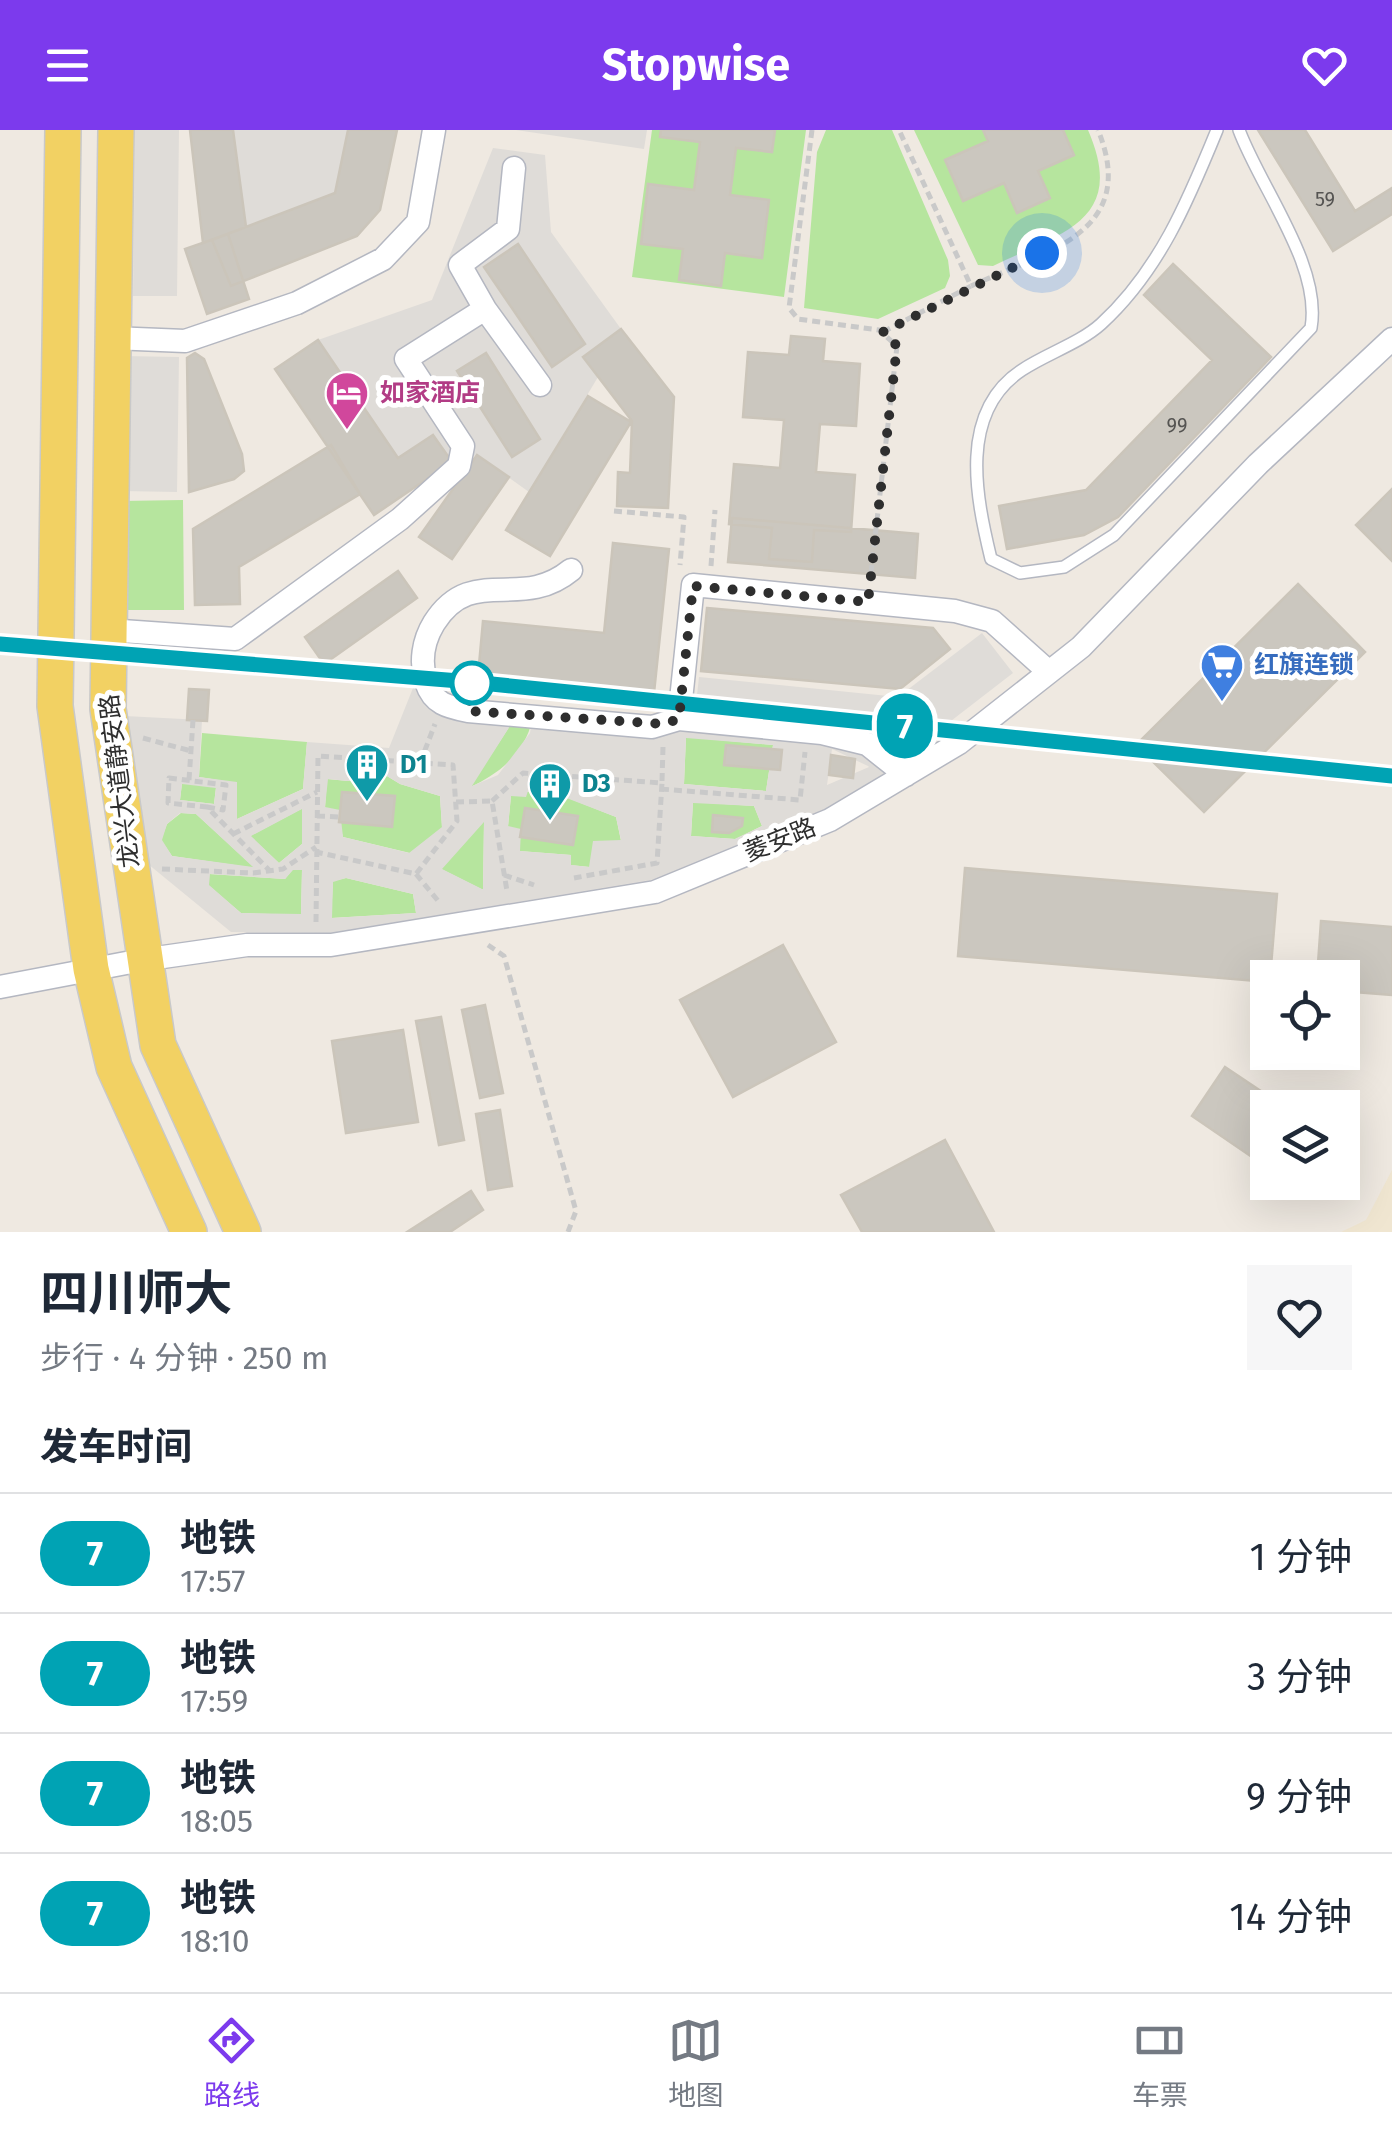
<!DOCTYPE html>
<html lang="zh">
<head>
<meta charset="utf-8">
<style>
  :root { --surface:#fff; --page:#f6f6f7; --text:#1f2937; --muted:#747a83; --line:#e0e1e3; --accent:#7c3aed }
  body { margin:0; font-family:"Fira Sans","Noto Sans SC",sans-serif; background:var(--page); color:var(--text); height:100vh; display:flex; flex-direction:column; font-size:38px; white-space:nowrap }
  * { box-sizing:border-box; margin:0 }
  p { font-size:32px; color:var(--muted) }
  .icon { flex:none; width:55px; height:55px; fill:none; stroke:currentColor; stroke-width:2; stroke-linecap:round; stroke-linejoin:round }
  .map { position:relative; height:1102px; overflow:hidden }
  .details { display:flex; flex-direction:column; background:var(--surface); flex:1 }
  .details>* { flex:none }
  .badge { padding:0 20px; border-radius:32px; font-size:35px; line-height:65px }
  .buttons { position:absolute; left:1250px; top:830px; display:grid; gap:20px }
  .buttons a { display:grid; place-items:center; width:110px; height:110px; border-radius:0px; background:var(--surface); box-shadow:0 10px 40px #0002; font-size:50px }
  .you { position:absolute; width:50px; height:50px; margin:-25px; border:8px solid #fff; border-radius:50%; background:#1a73e8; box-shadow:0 0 0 15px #1a73e833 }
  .map>.badge { position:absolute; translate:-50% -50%; box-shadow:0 0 0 5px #fff }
  h2 { padding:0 40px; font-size:38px; line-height:90px }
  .round { display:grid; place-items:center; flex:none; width:105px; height:105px; border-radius:0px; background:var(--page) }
  .overview { display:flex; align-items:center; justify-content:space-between; height:170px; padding:0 40px }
  h1 { font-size:48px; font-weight:700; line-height:75px }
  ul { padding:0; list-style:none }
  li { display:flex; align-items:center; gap:30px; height:120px; padding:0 40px; border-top:2px solid var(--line) }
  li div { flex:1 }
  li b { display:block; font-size:38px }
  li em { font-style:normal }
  li .badge { min-width:110px; font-weight:700; text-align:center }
  header { display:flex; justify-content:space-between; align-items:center; height:130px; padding:0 40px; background:var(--accent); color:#fff; font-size:45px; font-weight:700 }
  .tab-bar { display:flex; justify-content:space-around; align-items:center; height:140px; border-top:2px solid var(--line); background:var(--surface); font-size:28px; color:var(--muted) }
  .tab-bar a { display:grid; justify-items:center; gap:5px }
  .tab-bar .selected { color:var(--accent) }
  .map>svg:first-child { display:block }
</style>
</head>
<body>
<header><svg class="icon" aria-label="menu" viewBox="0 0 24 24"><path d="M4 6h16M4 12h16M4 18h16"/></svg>Stopwise<svg class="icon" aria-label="heart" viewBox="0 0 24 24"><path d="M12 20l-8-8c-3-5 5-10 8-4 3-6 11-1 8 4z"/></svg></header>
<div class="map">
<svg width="1392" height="1102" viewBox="0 0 1392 1102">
  <rect width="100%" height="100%" fill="#efe9e1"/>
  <path fill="#f0e6d1" d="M1392,1040V1102H1341L1366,1090Z"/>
  <path fill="#b6e59e" d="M652,0H806L784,167L632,147Z
    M826,0H892L948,130L950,146L945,158L878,189L804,178L817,22Z
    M914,0H1088C1128,92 1060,103 993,136L978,135Z
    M183,370L184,480H123L122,371Z
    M515,588L532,590C526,622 498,645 470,657Z
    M202,603L307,612L303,659L237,689V653L199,647Z
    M686,607L773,615L766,661L684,654Z
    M382,643L400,654L440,666L442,698L410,723L343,707L339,692L325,678L327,649L348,651Z
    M182,653L216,657L214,674L180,670Z
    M543,658L616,687L621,711L594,712L590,737L570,735L571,725L519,721L521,700L508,697L511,666Z
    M693,672L754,676L762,696L735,709L691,706Z
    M303,678L302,714L279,733L250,706Z
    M181,683L196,684L255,738L172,726L161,710L167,694Z
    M484,691L483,760L441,739Z
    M293,739L302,740L301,785L241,783L208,755L209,744L285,749Z
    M346,748L413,764L416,783L331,788L333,751Z"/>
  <path fill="#dfdcd8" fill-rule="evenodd" d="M135,0H179L177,166H133Z
    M233,0H348L335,63L246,97Z
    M516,0H647L644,19Z
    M493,18L545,25L551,102L621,199L584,227L598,247L529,362L477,325L452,332L433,305L398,328L318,210L432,170Z
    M123,226L179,227L177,362L122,361Z
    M982,503L1013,543L903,628L860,600L695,583L699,547L898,567Z
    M419,543L424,561L515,588L472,656L498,645L530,603L532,590L678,595L865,620L895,641L826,680L656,749L330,803L231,802L148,734L125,586L202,590L199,647L237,652V689L303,659L307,612L389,618ZM686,608L773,615L766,661L684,654ZM832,619L868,636L869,637L827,655ZM382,643L400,654L440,666L442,697L409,723L343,707L340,680L325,677L328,649L348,651ZM182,654L216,658L214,674L180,670ZM543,659L616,687L621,710L593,711L589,737L571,735V725L520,721L521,699L508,696L511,666L526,667L528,661ZM693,673L754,676L762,696L735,709L691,706ZM302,679V714L279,733L251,706ZM180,683L196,684L253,737L172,726L162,710L167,694ZM484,692L483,759H482L442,739ZM293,740H302L301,784L241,783L209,755L210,744L285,749ZM346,748L413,764L416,783L332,788L333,752Z"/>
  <path fill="#cbc7bf" stroke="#cbc5ba" stroke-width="2.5" d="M190,0H233L246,97L203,113Z
    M348,0H397L380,80L357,106L231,156L212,110L335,63Z
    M661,0H775L772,22L736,18L730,65L769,70L762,128L725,123L721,156L679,150L683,119L641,114L648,54L694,60L700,12L660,7Z
    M983,0H1063L1074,25L1038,41L1050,68L1017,83L1004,53L963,71L945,30L988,11Z
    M1258,0H1305L1355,81L1392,58V84L1333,121Z
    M228,104L249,169L207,184L185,119Z
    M518,114L585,214L552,237L484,137Z
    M1173,134L1271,227L1118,387L1084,405L1007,419L999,376L1086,360L1212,230L1144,165Z
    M621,199L674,267L668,378L617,376L618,342L630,343L632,291L583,227Z
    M791,206L825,209L823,231L860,234L856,296L820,294L816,342L855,345L851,402L814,400L812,432L769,429L772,398L729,394L734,334L780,338L784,290L743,287L748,222L789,225Z
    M318,210L398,328L433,305L452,332L374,385L275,239Z
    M195,223L204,229L242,324L244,341L234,349L189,362L187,228Z
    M486,223L540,309L512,327L457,241Z
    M588,266L631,292L550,426L506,400Z
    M331,315L360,364L239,437L240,474L195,475L193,399Z
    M477,325L509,347L452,429L419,407Z
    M1392,359V431L1356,395Z
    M732,388L918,404L915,448L728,432Z
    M613,413L669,419L654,563L478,546L483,491L604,503Z
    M398,441L417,468L324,534L305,507Z
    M1298,454L1365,522L1204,682L1136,615Z
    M707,478L933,498L950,519L900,559L701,541Z
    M189,559L209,560L207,591L187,590Z
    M726,615L782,620L780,640L724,635Z
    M831,625L855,629L853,648L829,645Z
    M342,662L395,666L392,697L339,692Z
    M525,678L578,686L573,715L520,707Z
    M713,685L743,688L742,696L729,703L712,702Z
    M965,738L1277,764L1270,848L1268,852L958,826Z
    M1321,791L1392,797V865L1342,861V848H1317Z
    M783,815L836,912L733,967L680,870Z
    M485,875L503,963L480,968L462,880Z
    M441,887L464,1010L439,1015L416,891Z
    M403,900L418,992L346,1003L332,911Z
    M1225,937L1286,978H1268V1038L1192,986Z
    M500,980L512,1056L488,1060L476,984Z
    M945,1010L994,1102H862L841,1065Z
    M471,1061L483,1080L450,1102H407Z"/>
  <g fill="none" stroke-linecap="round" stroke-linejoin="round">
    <g stroke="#b4b7c1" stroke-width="14">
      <path id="service" d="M1217,0C1188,71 1159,141 1101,194C1080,213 1046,224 1022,240C958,282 976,367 991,429L1020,443L1064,437L1114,405L1311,198C1322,136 1261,59 1239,0"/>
    </g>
    <g stroke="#b4b7c1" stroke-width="25">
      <path id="minor" d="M485,179L460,135L508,99L514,38
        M112,208L185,211L297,173L383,129L418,92L434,0
        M571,440C520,482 472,433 434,493C423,511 420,532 426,552C433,574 448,577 468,581L652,597L679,589
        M108,500L235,509L400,389L459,336L463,316L406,229L485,179L540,255
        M906,645L867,614L822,603L679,589L693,455L955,481L992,491L1049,542
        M0,857L142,830L247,815H331L655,762L830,690L959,613L1081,517L1258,334L1392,209"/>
    </g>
    <g stroke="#c9c9c9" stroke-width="38">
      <path id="primary" d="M63,0L55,576L91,839L114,937L189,1102
        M116,0L108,579L158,915L243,1102"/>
    </g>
    <path stroke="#c9c9c9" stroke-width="5" stroke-dasharray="8 5" stroke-linecap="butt" d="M812,0L789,178L798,189L879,200L897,216L870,451
      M971,156C1045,122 1140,103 1098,0
      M883,202L971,156L899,0
      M614,381L684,387L680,435
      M711,436L715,380
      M143,608L191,621
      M420,633L435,594
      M189,650L193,590
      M662,651L663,617
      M661,659L800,670L805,622
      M492,671L523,643L662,653L657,733L574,748
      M456,672L492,671L507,761
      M207,677L223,680L226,655L169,648L168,673L207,677L269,740
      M317,686L340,687
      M233,704L317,662
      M162,739L253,743L283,739L316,717
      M416,744L439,772
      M504,745L534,755
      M316,792L318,626L453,635L457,691L416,744L316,722
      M488,815L504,826L576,1081L568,1102"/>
    <use href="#service" stroke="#fff" stroke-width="11"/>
    <use href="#minor" stroke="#fff" stroke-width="22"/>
    <use href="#primary" stroke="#f2d163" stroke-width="35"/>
  </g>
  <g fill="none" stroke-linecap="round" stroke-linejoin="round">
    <g stroke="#fff" stroke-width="22">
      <path id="line" d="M0,514L472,552L1392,646"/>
    </g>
    <use href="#line" stroke="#00a3b4" stroke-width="15"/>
    <path stroke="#2e2e2e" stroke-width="10" stroke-dasharray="0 18" d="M472,553L468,581L664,594L679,589L693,456L868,472L897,216L883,202L1042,123"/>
  </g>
  <defs>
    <g id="hotel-pin" transform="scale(2.25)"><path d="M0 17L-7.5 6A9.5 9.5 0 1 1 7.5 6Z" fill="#d1479c" stroke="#fff"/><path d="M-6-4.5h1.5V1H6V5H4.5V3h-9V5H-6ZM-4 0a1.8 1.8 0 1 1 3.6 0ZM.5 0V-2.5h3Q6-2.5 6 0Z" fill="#fff"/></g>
    <g id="supermarket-pin" transform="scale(2.25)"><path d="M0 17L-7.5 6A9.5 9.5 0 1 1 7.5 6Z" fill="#3f7fe0" stroke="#fff"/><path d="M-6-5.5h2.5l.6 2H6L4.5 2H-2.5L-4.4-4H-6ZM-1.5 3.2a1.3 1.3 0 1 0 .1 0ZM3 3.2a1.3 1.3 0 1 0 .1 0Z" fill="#fff"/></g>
    <g id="building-pin" transform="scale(2.25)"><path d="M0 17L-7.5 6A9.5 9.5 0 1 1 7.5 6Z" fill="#0f9aa8" stroke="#fff"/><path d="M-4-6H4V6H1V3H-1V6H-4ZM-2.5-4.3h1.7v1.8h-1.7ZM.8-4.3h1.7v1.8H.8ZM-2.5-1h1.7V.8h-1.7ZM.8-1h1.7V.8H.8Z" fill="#fff"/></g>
  </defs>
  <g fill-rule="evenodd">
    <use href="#hotel-pin" x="347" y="263"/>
    <use href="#supermarket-pin" x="1222" y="535"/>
    <use href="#building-pin" x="367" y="635"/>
    <use href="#building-pin" x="550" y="654"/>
  </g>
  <circle fill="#fff" stroke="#00a3b4" stroke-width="5" cx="472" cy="553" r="20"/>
  <g text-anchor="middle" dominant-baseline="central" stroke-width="10" stroke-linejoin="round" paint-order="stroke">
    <g font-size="20" fill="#555452">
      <text x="1325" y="69">59</text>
      <text x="1177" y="295">99</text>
    </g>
    <g font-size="25" font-weight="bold" fill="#b23c85" stroke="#fff" text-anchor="start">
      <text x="380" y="263">如家酒店</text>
    </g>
    <g font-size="25" font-weight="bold" fill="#366cbe" stroke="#fff" text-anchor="start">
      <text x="1254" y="535">红旗连锁</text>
    </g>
    <g font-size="25" font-weight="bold" fill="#0d838f" stroke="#fff" text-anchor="start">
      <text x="400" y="635">D1</text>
      <text x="582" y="654">D3</text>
    </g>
    <g font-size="25" fill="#2e2e2e" stroke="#fff">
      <text transform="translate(120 651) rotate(-97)">龙兴大道静安路</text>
      <text transform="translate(780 710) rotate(-22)">菱安路</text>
    </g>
  </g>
</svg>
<div class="buttons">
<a><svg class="icon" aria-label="locate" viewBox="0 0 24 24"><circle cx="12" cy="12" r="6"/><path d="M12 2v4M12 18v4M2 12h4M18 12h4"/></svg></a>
<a><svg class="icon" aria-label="layers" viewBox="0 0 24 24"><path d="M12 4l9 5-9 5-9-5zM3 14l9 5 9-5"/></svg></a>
</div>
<div class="you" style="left:1042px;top:123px"></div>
<b class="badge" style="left:905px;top:596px;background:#00a3b4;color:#fff">7</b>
</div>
<section class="details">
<div class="overview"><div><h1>四川师大</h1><p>步行 · 4 分钟 · 250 m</p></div><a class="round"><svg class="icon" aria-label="heart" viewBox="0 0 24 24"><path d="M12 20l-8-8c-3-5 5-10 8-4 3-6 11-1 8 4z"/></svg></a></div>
<h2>发车时间</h2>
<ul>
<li><span class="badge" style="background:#00a3b4;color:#fff">7</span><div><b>地铁</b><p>17:57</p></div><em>1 分钟</em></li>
<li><span class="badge" style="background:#00a3b4;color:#fff">7</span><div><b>地铁</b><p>17:59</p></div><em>3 分钟</em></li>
<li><span class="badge" style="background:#00a3b4;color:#fff">7</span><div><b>地铁</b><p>18:05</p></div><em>9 分钟</em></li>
<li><span class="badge" style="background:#00a3b4;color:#fff">7</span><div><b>地铁</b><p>18:10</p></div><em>14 分钟</em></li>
</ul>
</section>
<nav class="tab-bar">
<a class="selected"><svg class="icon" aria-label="directions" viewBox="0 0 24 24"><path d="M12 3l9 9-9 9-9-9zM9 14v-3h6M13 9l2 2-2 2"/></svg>路线</a>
<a><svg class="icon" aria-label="map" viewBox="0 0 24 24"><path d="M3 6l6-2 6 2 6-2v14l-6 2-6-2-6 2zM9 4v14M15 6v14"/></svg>地图</a>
<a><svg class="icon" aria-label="tickets" viewBox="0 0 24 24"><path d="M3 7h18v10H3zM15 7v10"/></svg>车票</a>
</nav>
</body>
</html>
